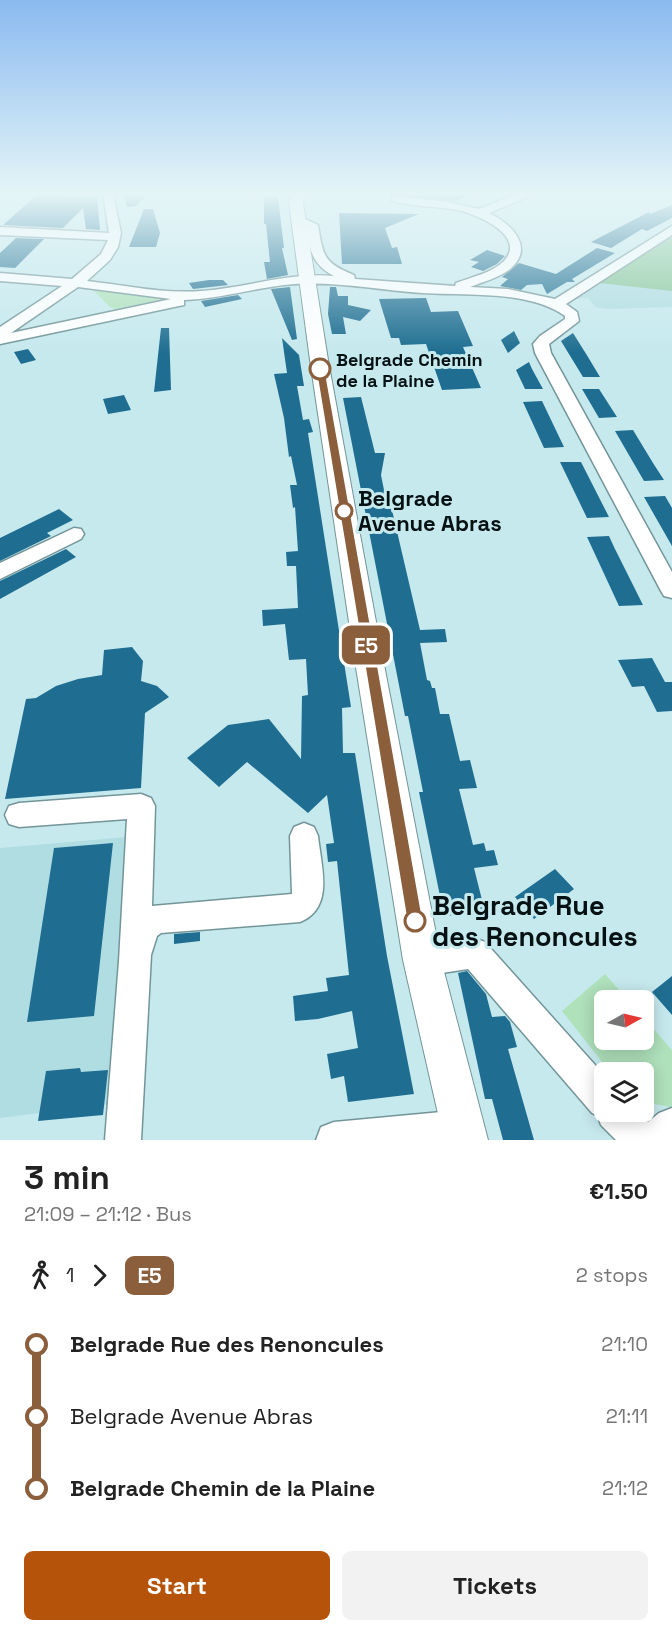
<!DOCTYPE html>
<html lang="en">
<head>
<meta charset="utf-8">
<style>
  :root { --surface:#fff; --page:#f2f2f2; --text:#222; --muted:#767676; --accent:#b45309 }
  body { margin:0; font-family:"Space Grotesk",sans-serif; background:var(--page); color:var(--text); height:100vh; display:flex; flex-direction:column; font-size:22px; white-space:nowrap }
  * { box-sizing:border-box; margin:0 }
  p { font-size:20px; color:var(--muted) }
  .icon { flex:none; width:33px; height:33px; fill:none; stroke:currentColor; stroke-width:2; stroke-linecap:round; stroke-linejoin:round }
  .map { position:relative; height:1140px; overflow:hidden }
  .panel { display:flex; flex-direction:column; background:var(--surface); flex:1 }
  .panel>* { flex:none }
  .badge { padding:0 12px; border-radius:9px; font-size:21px; line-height:39px }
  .needle { width:39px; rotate:82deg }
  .buttons { position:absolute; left:594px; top:990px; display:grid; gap:12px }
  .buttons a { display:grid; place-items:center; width:60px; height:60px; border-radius:9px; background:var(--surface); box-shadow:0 3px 15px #0003; font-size:30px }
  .map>.badge { position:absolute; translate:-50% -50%; box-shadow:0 0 0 3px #fff }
  .legs { display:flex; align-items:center; gap:9px; height:66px; padding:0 24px; font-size:20px }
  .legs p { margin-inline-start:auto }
  .overview { display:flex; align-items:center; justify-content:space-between; height:102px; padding:0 24px }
  h1 { font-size:33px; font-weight:600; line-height:45px }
  .primary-button { display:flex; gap:12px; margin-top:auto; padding:12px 24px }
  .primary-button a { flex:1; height:69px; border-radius:9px; background:var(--accent); color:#fff; font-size:24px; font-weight:600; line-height:69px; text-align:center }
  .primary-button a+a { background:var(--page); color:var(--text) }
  ul { padding:0 24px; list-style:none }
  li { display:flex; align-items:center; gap:21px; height:72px; font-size:22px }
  li i { display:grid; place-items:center; width:9px; height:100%; margin:0 8px; background:currentColor }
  li i::after { content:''; width:15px; height:15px; margin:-8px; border:4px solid; border-radius:50%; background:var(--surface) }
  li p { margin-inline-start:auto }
  li:first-child i { background:linear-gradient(#0000 50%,currentColor 0) }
  li:last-child i { background:linear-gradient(currentColor 50%,#0000 0) }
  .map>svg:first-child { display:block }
</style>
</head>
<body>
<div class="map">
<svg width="672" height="1140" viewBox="0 0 672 1140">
  <rect width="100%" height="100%" fill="#c6e9ee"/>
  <path fill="#b0dde2" d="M672,237V307L608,309L595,307L588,298L575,299Z
    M127,837L111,1104L0,1118V848Z"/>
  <path fill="#afe1bb" d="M93,290L159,298L160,300L115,309L110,307Z
    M605,974L628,1000H604V1040H644V1018L672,1050V1105L670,1107L644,1102V1072H610L562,1011Z"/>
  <path fill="#86c596" d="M672,237V291L599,283Z"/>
  <path fill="#1f6e91" d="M39,193H66L63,198L97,195L100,230L86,229L83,208L63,228L3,225Z
    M123,193H149L136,206L127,207Z
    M387,193H473V194L454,201L396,194L390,196Z
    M278,197L284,248H282L288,275L267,279L264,262H270L266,224H264V198Z
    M672,205V218L647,231L642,229L611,248L591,242L649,212L650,214Z
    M144,209H153L160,233L156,247H129Z
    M339,213L419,214L385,228L392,248L397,247L402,264H342Z
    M16,238L44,239L15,268L0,267V253Z
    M597,248L615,253L572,279L575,282H567L547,294L542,284L527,285L521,290L500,286L508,279L502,277L519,263L556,274Z
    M487,250L505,256L497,264L483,271L471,267L479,262L470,260Z
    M209,280H223L228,285L193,289L189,283Z
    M290,287L297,339L292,340L271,289Z
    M330,287H336L338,296H348V305L371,310L360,321L343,317L346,334H332L328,314Z
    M238,295L242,299L205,307L201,301Z
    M426,298L431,312L458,311L473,346L463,347L481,388L442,390L426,344L401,345L399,338H391L379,299Z
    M161,328H169L171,390L154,392Z
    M514,331L520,343L508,353L501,340Z
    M573,333L588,357L600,377H583L561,341Z
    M282,338L299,355L304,386H297L303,420L309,419L313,432L308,433L351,707L342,708L343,753H355L387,956L414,1094L348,1102L344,1076L331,1079L327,1054L358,1048L352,1011L318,1019L295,1021L293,996L328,991L326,978L349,975L337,861L328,862L326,844L334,843L327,795L308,813L247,762L219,787L187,758L228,725L269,719L301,759L302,696L308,695L306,659L289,660L285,624L263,626L262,610L298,608L296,566H287L286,552L298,551L295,507L293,508L290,485H297L291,456L289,457L284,418L274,374L287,373Z
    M28,349L36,360L21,364L14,352Z
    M529,362L532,369L543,389H525L516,370Z
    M582,389H599L617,417L599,418Z
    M124,395L131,410L108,414L103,399Z
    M361,397L375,453H385L381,475L385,495H387L392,510L420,630L445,629L447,642L420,643L427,680L430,681L432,688H435L440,714H449L460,761L470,760L477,788L459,789L473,845L484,843L486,851L494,850L498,865L474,868L485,912L444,916L419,792H423L408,716H405L343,398Z
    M542,401L564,447L544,448L523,402Z
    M633,430L653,463L664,480L644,481L615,431Z
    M560,462H581L609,517L587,518Z
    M665,496L672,508V546L644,497Z
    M59,509L73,520L47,533L51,536L0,561V538Z
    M609,536L614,547L643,605L619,606L587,537Z
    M66,549L76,557L0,599V581Z
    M132,647L143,661L141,681L157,686L169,697L145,713L141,788L5,799L26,699L36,698L56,686L78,679L102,675L104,650Z
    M652,658L665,682H672V711L657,712L644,686L632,687L618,660Z
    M113,843L94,1016L27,1022L54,848Z
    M555,869L574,889L534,919L515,897Z
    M200,932V941L174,944V934Z
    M467,971L486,994L492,1017L505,1016L510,1022L517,1047L508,1049L534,1140H503L492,1099H485L458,973Z
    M672,976V1015L652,992Z
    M80,1068L81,1072L108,1070L103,1115L38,1121L46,1071Z"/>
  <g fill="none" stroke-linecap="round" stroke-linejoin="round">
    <g stroke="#739599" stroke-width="3">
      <path id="minor" d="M103,193H113L121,233L118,247L110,260L87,281C124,285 163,294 201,291C246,288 288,272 334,276C312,265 310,250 306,227L293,220L299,216L318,225C323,255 323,263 354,275L355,279L455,286L456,283C472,277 491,273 503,262C528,237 480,216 462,211C439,206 415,207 392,201V197L396,196L448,202L479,209L520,193H534L533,195L489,213C512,224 536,248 509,270C498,278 483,282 470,287L508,289L555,299L672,226V235L566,304L577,312L579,321L549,344L551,353L672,572V598L664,596L661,591L535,353L533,344L540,336L565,319V316C529,290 466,296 422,293C376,290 330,280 284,285C251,289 218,299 184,300V305L179,306L0,344V327L62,286L0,281V273L72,279L101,254L108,240L0,235V227L109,233ZM78,287L171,299L11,333Z
        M74,528L81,529L84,534L81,539L0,579V563Z
        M141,794L151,798L155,806L152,906L292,894L290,836L294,827L304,823L314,827L318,836C321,866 335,908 300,922L161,933L157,936L151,955L141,1140H105L119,961L127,819L19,827L9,824L5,815L9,806L19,803Z
        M474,938L485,942L604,1075V1112H638L648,1122L659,1113L672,1108V1140H616L601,1125L598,1116L592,1113L468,969L422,976L411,971L406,960L411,949L422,944Z
        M463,1110L476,1115L481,1128L476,1140H316L321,1127L334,1122Z"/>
    </g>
    <g stroke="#739599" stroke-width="2">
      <path id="major" d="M292,193H305L303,203L328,360L381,649L441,960L488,1140H444L403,960L353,649L310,360L289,203Z"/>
    </g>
    <use href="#minor" fill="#fff" fill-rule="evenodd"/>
    <use href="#major" fill="#fff" fill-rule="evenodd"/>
  </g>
  <linearGradient id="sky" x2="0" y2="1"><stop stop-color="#8abaf0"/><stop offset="0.55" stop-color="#e5f5f7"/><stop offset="1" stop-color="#e5f5f7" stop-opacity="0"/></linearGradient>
  <rect width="672" height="352" fill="url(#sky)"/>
  <path fill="#8b5e3c" stroke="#fff" stroke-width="1.5" d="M320,366L325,369L423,921L421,927L415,930L409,927L407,921L316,369Z"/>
  <g fill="#fff" stroke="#8b5e3c" stroke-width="3">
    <circle cx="320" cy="369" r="10"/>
    <circle cx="344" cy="511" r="8"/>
    <circle cx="415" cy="921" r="10"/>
  </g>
  <g text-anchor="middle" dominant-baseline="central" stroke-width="6" stroke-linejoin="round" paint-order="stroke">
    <g font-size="18" font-weight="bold" fill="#051113" stroke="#c6e9ee" text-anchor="start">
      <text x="336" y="359">Belgrade Chemin<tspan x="336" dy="21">de la Plaine</tspan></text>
    </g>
    <g font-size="22" font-weight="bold" fill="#051113" stroke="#c6e9ee" text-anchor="start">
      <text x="358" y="498">Belgrade<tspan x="358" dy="25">Avenue Abras</tspan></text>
    </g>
    <g font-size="27" font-weight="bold" fill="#051113" stroke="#c6e9ee" text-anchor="start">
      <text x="432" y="905">Belgrade Rue<tspan x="432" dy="31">des Renoncules</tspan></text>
    </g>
  </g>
</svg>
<div class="buttons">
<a><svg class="needle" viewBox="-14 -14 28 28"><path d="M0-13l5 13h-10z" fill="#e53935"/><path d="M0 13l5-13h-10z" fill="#767676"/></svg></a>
<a><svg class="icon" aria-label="layers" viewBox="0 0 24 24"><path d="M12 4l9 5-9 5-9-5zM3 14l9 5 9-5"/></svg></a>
</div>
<b class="badge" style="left:366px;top:645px;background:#8b5e3c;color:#fff">E5</b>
</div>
<section class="panel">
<div class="overview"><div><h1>3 min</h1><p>21:09 – 21:12 · Bus</p></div><b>€1.50</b></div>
<div class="legs"><svg class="icon" aria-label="walk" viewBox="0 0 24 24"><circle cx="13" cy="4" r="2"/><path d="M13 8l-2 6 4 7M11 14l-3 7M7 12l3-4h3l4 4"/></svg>1<svg class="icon" aria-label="forward" viewBox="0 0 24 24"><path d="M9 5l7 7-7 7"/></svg><b class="badge" style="background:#8b5e3c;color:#fff">E5</b><p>2 stops</p></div>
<ul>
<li><i style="color:#8b5e3c"></i><b>Belgrade Rue des Renoncules</b><p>21:10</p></li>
<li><i style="color:#8b5e3c"></i><span>Belgrade Avenue Abras</span><p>21:11</p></li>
<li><i style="color:#8b5e3c"></i><b>Belgrade Chemin de la Plaine</b><p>21:12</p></li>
</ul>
<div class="primary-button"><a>Start</a><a>Tickets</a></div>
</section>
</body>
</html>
